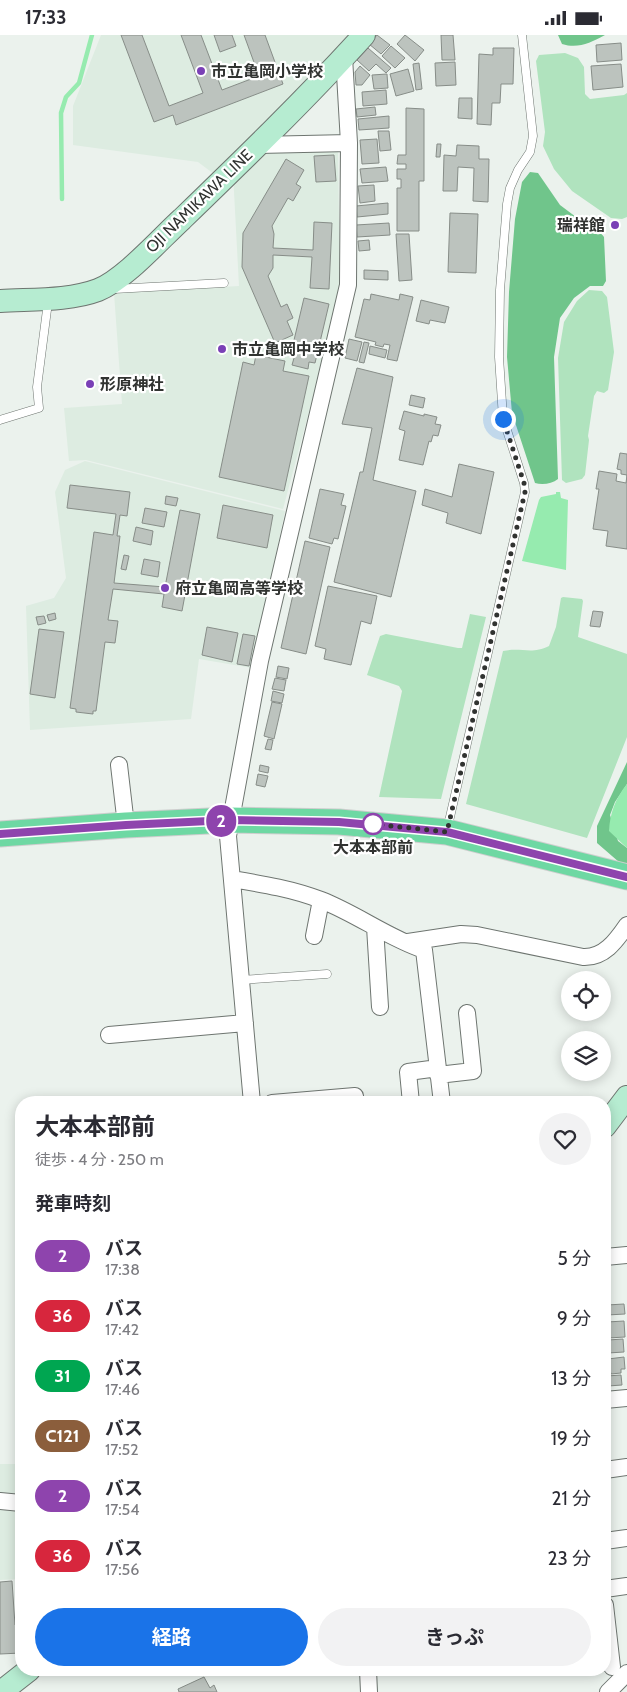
<!DOCTYPE html>
<html lang="ja">
<head>
<meta charset="utf-8">
<style>
  :root { --surface:#fff; --page:#f2f2f3; --text:#2b2b33; --muted:#7c7c81; --accent:#1a73e8 }
  body { margin:0; font-family:Cabin,"Noto Sans JP",sans-serif; background:var(--page); color:var(--text); height:100vh; display:flex; flex-direction:column; font-size:19px; white-space:nowrap }
  * { box-sizing:border-box; margin:0 }
  p { font-size:16px; color:var(--muted) }
  .icon { flex:none; width:28px; height:28px; fill:none; stroke:currentColor; stroke-width:2; stroke-linecap:round; stroke-linejoin:round }
  .map { position:relative; flex:1; overflow:hidden }
  .sheet { position:absolute; left:15px; top:1061px; width:596px; height:580px; display:flex; flex-direction:column; background:var(--surface); border-radius:20px; box-shadow:0 2px 12px #0003 }
  .sheet>* { flex:none }
  .badge { padding:0 10px; border-radius:16px; font-size:18px; line-height:32px }
  .controls { position:absolute; left:561px; top:936px; display:grid; gap:10px }
  .controls a { display:grid; place-items:center; width:50px; height:50px; border-radius:50%; background:var(--surface); box-shadow:0 2px 12px #0003; font-size:25px }
  .you { position:absolute; width:25px; height:25px; margin:-12px; border:4px solid #fff; border-radius:50%; background:#1a73e8; box-shadow:0 0 0 8px #1a73e833 }
  .map>.badge { position:absolute; translate:-50% -50%; box-shadow:0 0 0 2px #fff }
  h2 { padding:0 20px; font-size:19px; line-height:45px }
  .round { display:grid; place-items:center; flex:none; width:52px; height:52px; border-radius:26px; background:var(--page) }
  .overview { display:flex; align-items:center; justify-content:space-between; height:85px; padding:0 20px }
  h1 { font-size:24px; font-weight:700; line-height:38px }
  .action { display:flex; gap:10px; margin-top:auto; padding:10px 20px }
  .action a { flex:1; height:58px; border-radius:30px; background:var(--accent); color:#fff; font-size:20px; font-weight:700; line-height:58px; text-align:center }
  .action a+a { background:var(--page); color:var(--text) }
  ul { padding:0; list-style:none }
  li { display:flex; align-items:center; gap:15px; height:60px; padding:0 20px }
  li div { flex:1 }
  li b { display:block; font-size:19px }
  li em { font-style:normal }
  li .badge { min-width:55px; font-weight:700; text-align:center }
  .status { display:flex; justify-content:space-between; align-items:center; height:35px; padding:0 25px; background:var(--surface); direction:ltr }
  .status svg { height:14px; fill:currentColor }
  .map>svg:first-child { display:block }
</style>
</head>
<body>
<div class="status"><b>17:33</b><svg viewBox="0 0 49 12"><path d="M0 12V9h3v3zM5 12V6h3v6zM10 12V3h3v9zM15 12V0h3v12zM26 1h20v11H26zM47 4h2v5h-2z"/></svg></div>
<div class="map">
<svg width="627" height="1657" viewBox="0 0 627 1657">
  <rect width="100%" height="100%" fill="#ebf2ed"/>
  <path fill="#ddece1" d="M101,0H351L214,139L198,127L73,110V71Z
    M338,115L340,260L283,474L86,425L69,426L64,373L122,369L114,258L239,251L233,138L255,117Z
    M85,426L285,476L252,633L199,624L191,684L30,695L26,571L54,563L66,543L55,457L65,435Z
    M0,1429H21V1544L0,1545Z"/>
  <path fill="#b0e3be" d="M565,18L578,23L584,32L585,59L590,64L624,60L627,58V182L622,184L611,183L572,156L554,134L543,111L545,97L536,26L539,20Z
    M589,255L602,256L607,262L614,317L608,355L604,358L597,356L594,361L588,401L589,405L585,440L582,444L566,448L562,445L558,323L564,287L577,266Z
    M563,562L582,564L583,566L578,602L627,619V702L587,803L466,769L503,616C522,612 531,620 549,611L556,592L561,563Z
    M470,579L486,582L441,764L379,762L402,656L399,651L367,640L380,601L386,599L458,613H462Z"/>
  <path fill="#70c58b" d="M558,0H605C590,8 578,14 562,9Z
    M530,137L538,138L560,170L584,188L600,197L604,202L606,246L603,251H590L574,263L560,283L554,322L558,444C552,449 542,450 535,448L512,378L507,322L509,257L515,184L522,147Z
    M627,727V749L615,767L610,780L618,806L627,813V834L597,808V791Z"/>
  <path fill="#96ebaf" d="M556,457H560L561,463L568,465L566,535L522,526L539,465L541,462L556,459Z
    M627,749V813L609,796C610,778 615,764 627,749Z"/>
  <g fill="none" stroke-linecap="round" stroke-linejoin="round">
    <path stroke="#96ebaf" stroke-width="4.5" d="M62,164L61,78L66,62L79,48L92,0"/>
  </g>
  <path fill="#bcc3be" stroke="#878d88" d="M121,0H142L169,71L203,58L181,0H201L222,55L259,41L244,0H265L283,49L176,90L173,80L154,87Z
    M214,0H232L236,11L220,17Z
    M377,0L390,10L381,19L369,9Z
    M405,0L424,15L415,26L397,9Z
    M441,0H453L455,25H442Z
    M621,8L622,25L597,27L596,10Z
    M391,11L405,23L395,33L382,21Z
    M368,13L391,33L386,38L376,29L369,36L357,25Z
    M493,13H514L513,49H501L500,68H492L491,90L477,89L479,19L493,20Z
    M455,27L456,50L436,51L435,28Z
    M419,28L422,54L416,55L413,29Z
    M621,29L623,52L593,55L591,31Z
    M360,31L370,40L362,50H356L355,37Z
    M408,34L414,56L396,61L390,39Z
    M387,39L388,53L374,54L372,40Z
    M386,55L387,69L363,71L362,57Z
    M459,63H472V84L458,83Z
    M375,72L376,80L357,82L356,74Z
    M406,73L424,74V146H419V196H397V153H401V144H397V134H406V129H397L398,120H406Z
    M389,81V93L359,95L358,84Z
    M378,96H389L391,115L380,116Z
    M377,104L379,128L362,129L360,105Z
    M437,109H441L440,122H436Z
    M457,110L479,111V124H489L488,167L473,166L474,133L458,132L457,156H443L444,120L456,121Z
    M334,120L336,146L316,147L314,121Z
    M286,124L304,135L296,149L301,152L293,166L288,163L272,191L274,199L273,213L313,215L314,187L332,188L329,254L310,253L312,222L273,220V233L268,241L281,272L287,269L293,283L287,286L293,300L275,308L242,232L243,198Z
    M386,132L388,146L362,148L360,134Z
    M374,150L375,166L360,168L358,151Z
    M388,168V179L357,182L356,171Z
    M450,178L478,179L476,238L448,237Z
    M389,188L390,200L357,202L356,190Z
    M396,199H409L412,245L399,246Z
    M369,205L370,215L359,216L358,206Z
    M364,235L388,236V245L364,244Z
    M371,259L399,265L400,259L413,262L397,326L387,324L390,310L384,309L383,312L375,310L376,307L355,302L364,264L370,265Z
    M304,263L329,269L315,328L309,327L308,334L292,330L294,323L290,322Z
    M421,265L449,272L445,288L430,285L429,289L416,286Z
    M349,304L362,307L357,326L345,323Z
    M364,307L369,308L364,328L359,327Z
    M370,311L387,315L385,323L369,319Z
    M256,320L285,326L283,336L309,341L284,456L219,442L243,327L254,330Z
    M357,333L393,342L373,445L416,456L391,562L334,547L360,437H363L372,393L342,389Z
    M411,360L425,363L423,373L409,370Z
    M404,376L424,381V379L437,382L435,389L441,390L438,401L433,400L431,407L429,406L423,430L399,425L405,396L399,394Z
    M620,418L627,419V514L606,511L608,496L593,494L599,454H596L599,436L617,439L616,446L626,448L627,440L621,439V435L617,434Z
    M459,429L494,437L481,499L446,488L448,478L422,470L425,454L452,462Z
    M70,450L130,457L127,481L120,480L117,501H120L114,548L165,552L180,475L200,479L182,576L162,572L164,559L113,554L108,585L118,586L115,608L105,607L96,676H93V679L76,677V674L70,673L94,497L113,500L116,479L67,473Z
    M320,454L344,459L341,470L346,471L338,504L334,503L332,509L309,503Z
    M166,461L178,463L176,471L165,469Z
    M223,470L273,480L267,513L217,503Z
    M145,473L167,477L164,492L142,488Z
    M136,492L153,496L151,510L133,506Z
    M305,506L330,512L306,619L281,613Z
    M124,520L129,521L126,535L121,534Z
    M144,524L160,527L158,542L141,539Z
    M328,551L377,561L371,589L361,586L351,630L324,624L326,614L315,611Z
    M593,576L603,577L600,592L590,591Z
    M55,578L56,584L49,586L47,580Z
    M44,581L46,588L38,590L36,582Z
    M207,592L238,598L232,627L202,620Z
    M39,594L64,597L55,663L30,659Z
    M243,599L255,601L249,631L237,629Z
    M278,631L289,633L287,644L276,642Z
    M275,643L286,645L284,656L272,654Z
    M273,656L284,659L282,668L271,666Z
    M272,667L282,669L274,704L264,701Z
    M268,704L273,705L271,715L265,714Z
    M260,730L269,732L268,738L259,736Z
    M258,739L268,741L265,752L256,750Z
    M624,1269L625,1279L607,1280V1270Z
    M624,1286L625,1302L608,1303L607,1287Z
    M623,1304L624,1317L608,1318V1305Z
    M624,1322L625,1334H621V1338L611,1339L610,1335H608V1324Z
    M621,1340L622,1350L608,1351L607,1341Z
    M12,1546L15,1590H21V1618L0,1619V1547Z
    M204,1642L210,1653L214,1650L217,1657H179L178,1654Z"/>
  <g fill="none" stroke-linecap="round" stroke-linejoin="round">
    <g stroke="#6e7570" stroke-width="9">
      <path id="lane" d="M114,254L224,248
        M0,385L39,373L37,352L48,267
        M447,795L525,457L524,448L503,383L499,322L500,255L507,169L510,153L518,135L530,117L533,101L522,0
        M241,945L327,939"/>
    </g>
    <g stroke="#6e7570" stroke-width="18">
      <path id="street" d="M258,110L349,108
        M119,730L126,790
        M232,844C262,849 293,854 321,865C357,879 388,903 424,915L442,1068
        M375,892L380,972
        M314,901L321,865
        M408,907L461,899L477,900L583,922C604,923 616,906 627,890
        M109,1000L245,988
        M438,1040L473,1036L467,978
        M252,1068L228,801L260,626L348,250L349,108L344,22
        M272,1068L355,1061V1068
        M411,1068L408,1037L438,1033
        M605,1222L627,1220
        M605,1365L627,1363
        M605,1435L627,1432
        M0,1466L21,1468
        M605,1506L627,1503
        M605,1554L627,1551
        M605,1570L612,1632
        M368,1635L369,1657
        M608,1657L627,1638"/>
    </g>
    <g stroke="#6e7570" stroke-width="24">
      <path id="secondary" d="M0,266C31,264 69,266 98,255C124,245 160,204 182,184C244,124 306,64 364,0
        M605,1091L627,1062
        M1,1657L29,1635"/>
    </g>
    <g stroke="#cecece" stroke-width="27">
      <path id="primary" d="M0,799L126,790L230,785L339,787L447,797L627,842"/>
    </g>
    <use href="#lane" stroke="#fff" stroke-width="8"/>
    <use href="#street" stroke="#fff" stroke-width="16"/>
    <use href="#secondary" stroke="#b6ecd1" stroke-width="22"/>
    <use href="#primary" stroke="#6ed8a3" stroke-width="25"/>
  </g>
  <g fill="none" stroke-linecap="round" stroke-linejoin="round">
    <g stroke="#fff" stroke-width="11">
      <path id="line" d="M0,799L126,790L230,785L339,787L447,797L627,842"/>
    </g>
    <use href="#line" stroke="#8e44ad" stroke-width="8"/>
    <path stroke="#313331" stroke-width="5" stroke-dasharray="0 9" d="M373,789L447,797L525,457L524,448L503,384"/>
  </g>
  <g fill="#7a40b6" stroke="#fff" stroke-width="2">
    <circle cx="201" cy="36" r="5"/>
    <circle cx="615" cy="190" r="5"/>
    <circle cx="222" cy="314" r="5"/>
    <circle cx="90" cy="349" r="5"/>
    <circle cx="165" cy="553" r="5"/>
  </g>
  <circle fill="#fff" stroke="#8e44ad" stroke-width="2.5" cx="373" cy="789" r="10"/>
  <g text-anchor="middle" dominant-baseline="central" stroke-width="4.5" stroke-linejoin="round" paint-order="stroke">
    <g font-size="16" font-weight="bold" fill="#313331" stroke="#fff" text-anchor="start">
      <text x="211" y="36">市立亀岡小学校</text>
      <text x="605" y="190" text-anchor="end">瑞祥館</text>
      <text x="232" y="314">市立亀岡中学校</text>
      <text x="100" y="349">形原神社</text>
      <text x="175" y="553">府立亀岡高等学校</text>
    </g>
    <g font-size="16" fill="#313331" stroke="#fff">
      <text transform="translate(199 166) rotate(-44)">OJI NAMIKAWA LINE</text>
    </g>
    <g font-size="16" font-weight="bold" fill="#313331" stroke="#fff">
      <text x="373" y="812">大本本部前</text>
    </g>
  </g>
</svg>
<div class="controls">
<a><svg class="icon" aria-label="locate" viewBox="0 0 24 24"><circle cx="12" cy="12" r="6"/><path d="M12 2v4M12 18v4M2 12h4M18 12h4"/></svg></a>
<a><svg class="icon" aria-label="layers" viewBox="0 0 24 24"><path d="M12 4l9 5-9 5-9-5zM3 14l9 5 9-5"/></svg></a>
</div>
<div class="you" style="left:503px;top:384px"></div>
<b class="badge" style="left:221px;top:786px;background:#8e44ad;color:#fff">2</b>
<section class="sheet">
<div class="overview"><div><h1>大本本部前</h1><p>徒歩 · 4 分 · 250 m</p></div><a class="round"><svg class="icon" aria-label="heart" viewBox="0 0 24 24"><path d="M12 20l-8-8c-3-5 5-10 8-4 3-6 11-1 8 4z"/></svg></a></div>
<h2>発車時刻</h2>
<ul>
<li><span class="badge" style="background:#8e44ad;color:#fff">2</span><div><b>バス</b><p>17:38</p></div><em>5 分</em></li>
<li><span class="badge" style="background:#d7263d;color:#fff">36</span><div><b>バス</b><p>17:42</p></div><em>9 分</em></li>
<li><span class="badge" style="background:#00a651;color:#fff">31</span><div><b>バス</b><p>17:46</p></div><em>13 分</em></li>
<li><span class="badge" style="background:#8b5e3c;color:#fff">C121</span><div><b>バス</b><p>17:52</p></div><em>19 分</em></li>
<li><span class="badge" style="background:#8e44ad;color:#fff">2</span><div><b>バス</b><p>17:54</p></div><em>21 分</em></li>
<li><span class="badge" style="background:#d7263d;color:#fff">36</span><div><b>バス</b><p>17:56</p></div><em>23 分</em></li>
</ul>
<div class="action"><a>経路</a><a>きっぷ</a></div>
</section>
</div>
</body>
</html>
